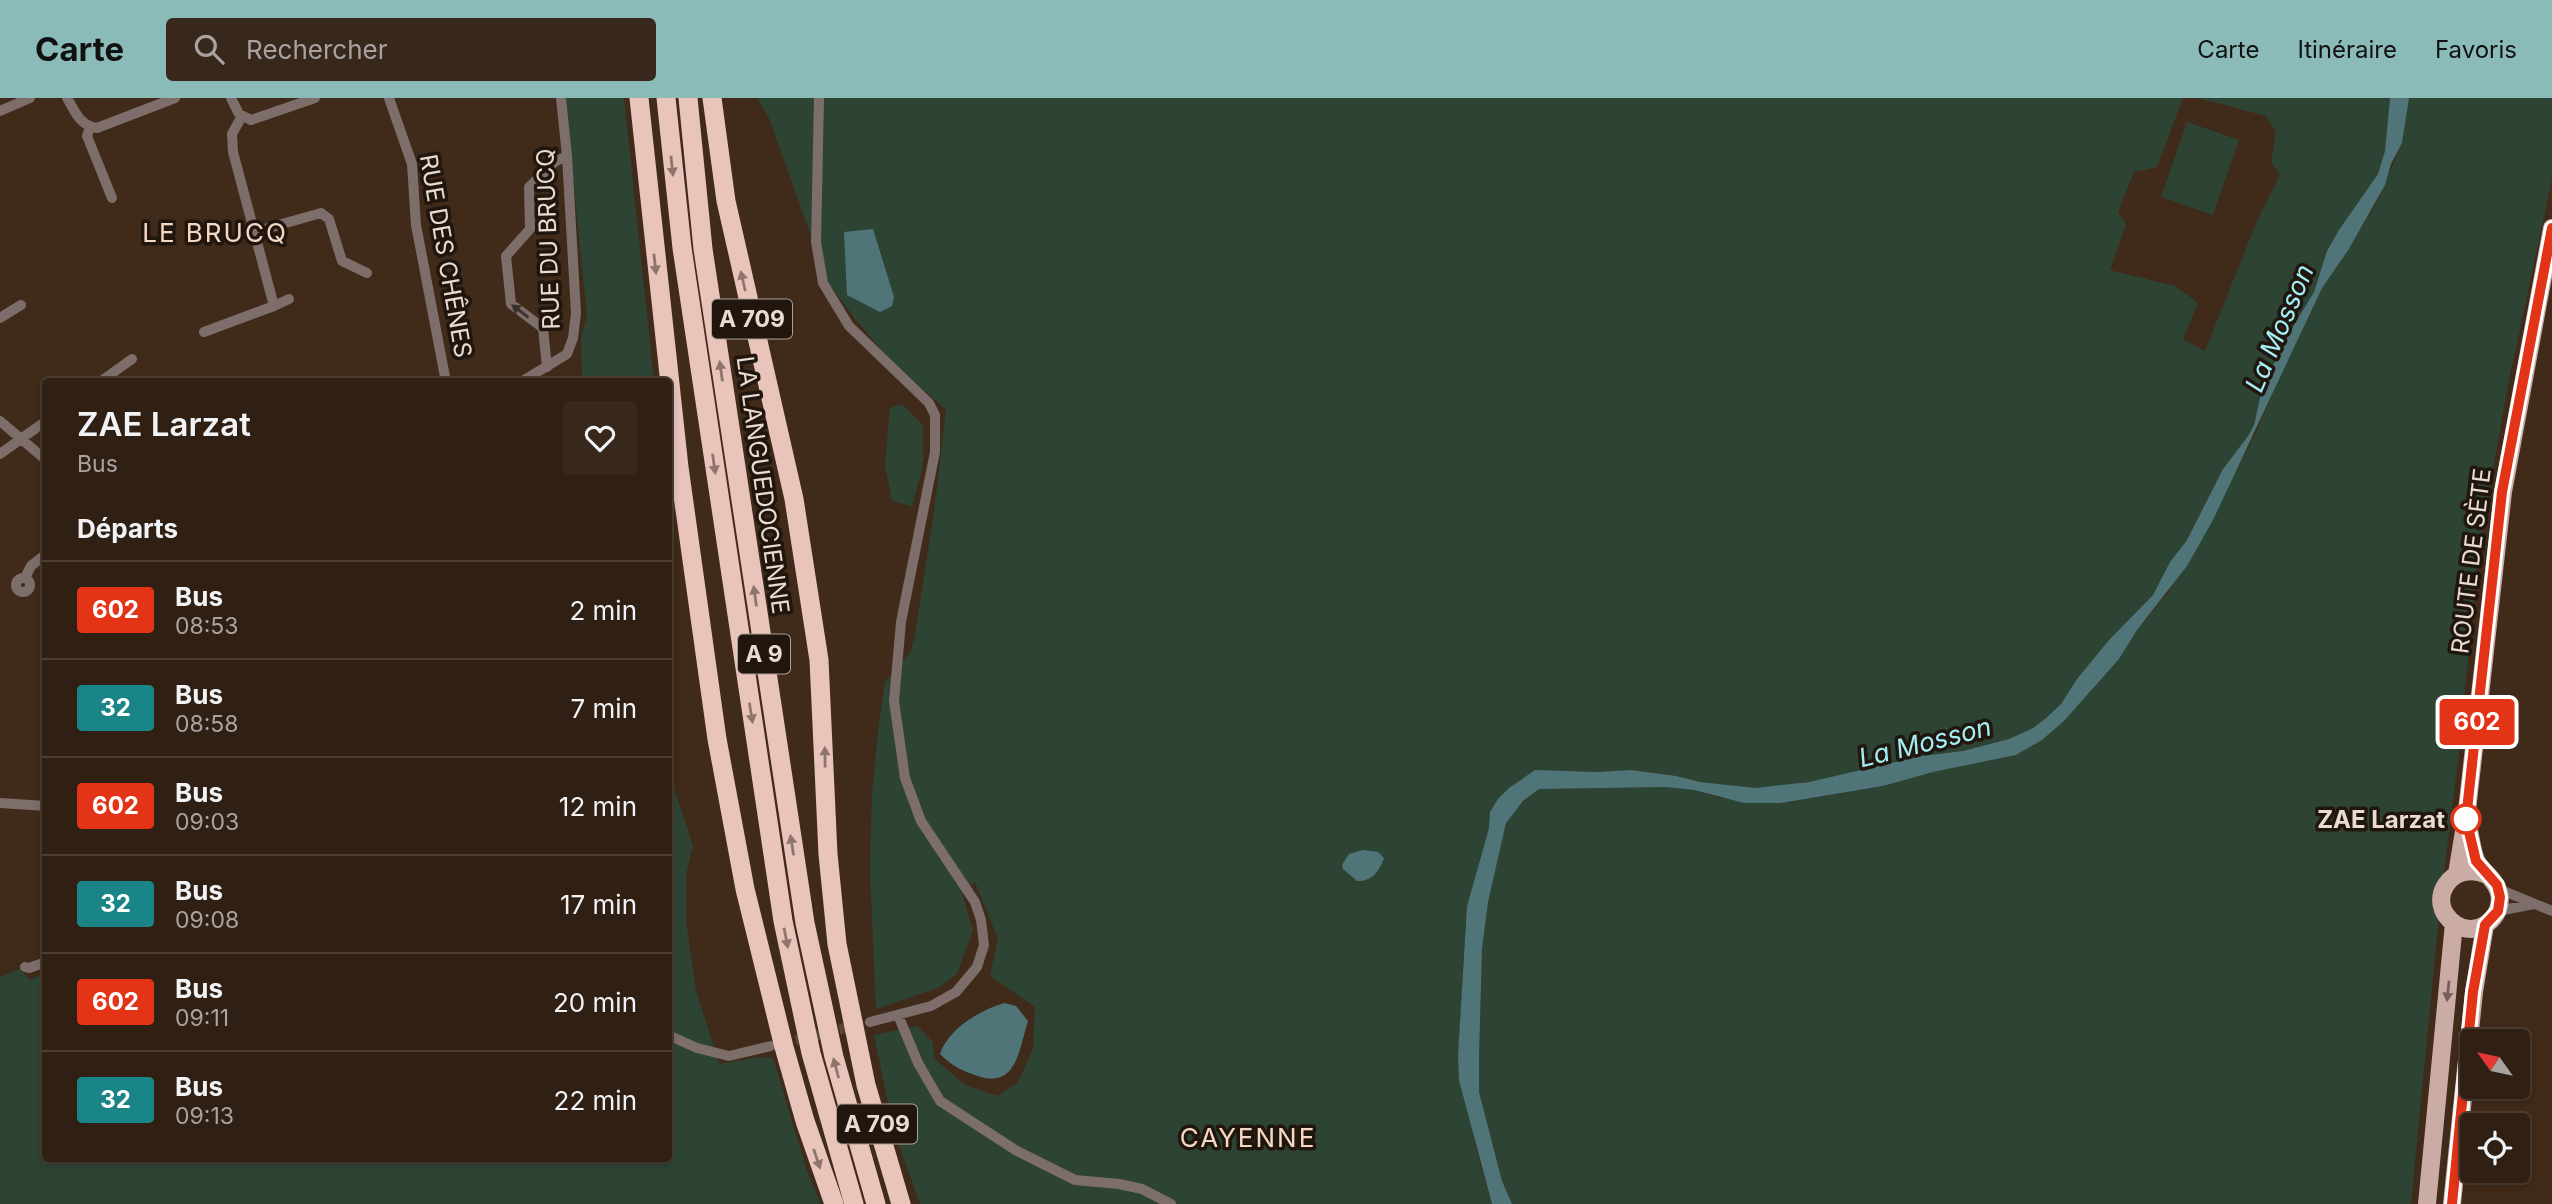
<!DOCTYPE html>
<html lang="fr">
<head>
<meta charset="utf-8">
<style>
  :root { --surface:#302013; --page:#38281c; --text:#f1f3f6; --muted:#a8a3a0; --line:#4b3e33; --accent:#8bbbb9 }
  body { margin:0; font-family:Inter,sans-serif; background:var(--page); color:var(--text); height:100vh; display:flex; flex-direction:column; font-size:26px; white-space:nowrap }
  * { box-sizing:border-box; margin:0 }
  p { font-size:23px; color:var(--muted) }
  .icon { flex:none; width:38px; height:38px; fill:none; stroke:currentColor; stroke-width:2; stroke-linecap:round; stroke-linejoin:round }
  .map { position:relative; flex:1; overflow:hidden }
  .side { position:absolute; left:42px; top:280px; width:630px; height:784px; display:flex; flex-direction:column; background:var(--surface); border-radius:7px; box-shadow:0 4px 10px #0003,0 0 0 2px var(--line) }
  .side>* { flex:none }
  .badge { padding:0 14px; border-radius:5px; font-size:24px; line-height:46px }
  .needle { width:46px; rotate:303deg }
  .controls { position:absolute; left:2460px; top:931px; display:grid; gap:14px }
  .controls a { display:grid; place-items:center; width:70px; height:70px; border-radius:7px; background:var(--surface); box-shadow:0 4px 10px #0003,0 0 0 2px var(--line); font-size:35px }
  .map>.badge { position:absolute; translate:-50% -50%; box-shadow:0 0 0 4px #fff }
  h2 { padding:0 35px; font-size:26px; line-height:63px }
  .round { display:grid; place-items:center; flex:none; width:74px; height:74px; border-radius:7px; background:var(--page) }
  .head { display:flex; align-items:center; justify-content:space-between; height:119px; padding:0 35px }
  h1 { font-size:33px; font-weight:600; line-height:52px }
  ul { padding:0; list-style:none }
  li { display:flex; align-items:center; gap:21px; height:98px; padding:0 35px; border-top:2px solid var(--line) }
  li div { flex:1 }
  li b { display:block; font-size:26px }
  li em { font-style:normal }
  li .badge { min-width:77px; font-weight:700; text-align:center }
  header { display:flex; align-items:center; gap:42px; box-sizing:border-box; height:98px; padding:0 35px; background:var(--accent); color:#111 }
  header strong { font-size:33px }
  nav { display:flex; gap:38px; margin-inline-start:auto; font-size:24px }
  .search { width:490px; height:63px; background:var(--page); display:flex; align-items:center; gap:18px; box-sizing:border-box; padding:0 24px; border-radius:7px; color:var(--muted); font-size:26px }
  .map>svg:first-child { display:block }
</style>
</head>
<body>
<header>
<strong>Carte</strong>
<div class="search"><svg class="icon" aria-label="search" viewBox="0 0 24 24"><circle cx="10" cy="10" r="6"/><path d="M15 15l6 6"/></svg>Rechercher</div>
<nav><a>Carte</a><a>Itinéraire</a><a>Favoris</a></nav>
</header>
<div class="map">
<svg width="2552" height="1106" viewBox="0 0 2552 1106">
  <rect width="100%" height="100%" fill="#402a19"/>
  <path fill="#2d4435" d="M565,0H624L654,283H582L581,239L587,219Z
    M757,0H2183L2157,69L2134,74L2118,114L2126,126L2110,172L2175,188L2198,205L2183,241L2205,253L2256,125L2280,77L2271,64L2276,34L2266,18L2198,0H2390L2385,53L2378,76L2327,153L2314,194L2285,242L2262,291L2254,327L2248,338L2223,371L2187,442L2170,464L2153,497L2109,542L2077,581L2061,606L2046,620L2033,630L2009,641L1963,653L1922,658L1864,673L1790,687L1755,690L1700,684L1676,678L1631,672L1596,674L1535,672L1509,690L1489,730L1467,808L1458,957L1478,1058L1492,1106H920L894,1033L874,937L917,928L932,943L935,961L965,987L998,998L1018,984L1033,951L1035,909L990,878L998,841L975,784L962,795L973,832L957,876L938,890L876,911L870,773L872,695L878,633L885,584L911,553L915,537L934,414L946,311L898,271L856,222L827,183L769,20Z
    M2409,0H2552V81L2508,287L2478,457L2458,663L2440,806L2411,1106H1512L1502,1083L1479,994V960L1482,851L1488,804L1506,725C1515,711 1525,701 1539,691L1664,689L1694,692L1721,700L1781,705L1883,688L1933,674L2016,657L2042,642L2064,623L2119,561L2137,532L2170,492L2255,337L2286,263L2322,190L2349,151L2378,102L2402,45Z
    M2187,24L2239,42L2213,117L2161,99Z
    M902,306L923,327V367L912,408L892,403L885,367L890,310Z
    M669,674L693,748L686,776V823L696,892L719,966L761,959L773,960L807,1073L821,1106H0V879L20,871L30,882L45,875L46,1060H668Z"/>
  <path fill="#4f7579" d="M2390,0H2409L2402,45L2391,66L2385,87L2349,151L2322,190L2213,422L2187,468L2137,532L2119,561L2064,623L2042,642L2016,657L1933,674L1883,688L1781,705H1744L1694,692L1665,689L1539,691L1523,703L1506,725L1488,804L1482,851L1479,960V994L1502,1083L1512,1106H1492L1459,982L1458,957L1467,808L1489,730L1490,714L1498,701L1509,690L1535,672L1596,674L1631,672L1676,678L1700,684L1755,690L1809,684L1922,658L1963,653L2009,641L2033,630L2046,620L2061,606L2077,581L2109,542L2153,497L2170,464L2187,442L2223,371L2248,338L2254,327L2262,291L2285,242L2314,194L2327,153L2339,132L2378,76L2385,53Z
    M873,131L894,199L892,208L880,214L847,197L844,134Z
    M1363,752L1378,754L1384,760C1380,773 1371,784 1357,783L1343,771L1342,767L1349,756Z
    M1004,905L1016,908L1028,923C1019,951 1017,991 978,978C962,973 952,968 940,956C948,931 980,912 1004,905Z"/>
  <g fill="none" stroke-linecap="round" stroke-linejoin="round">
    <path stroke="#594534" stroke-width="10" stroke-dasharray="10 5" stroke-linecap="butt" d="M781,946L870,924"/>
    <path stroke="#7d6e6b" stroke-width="10" d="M67,0C75,13 79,27 97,30L175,0
      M231,0L239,16L251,22L315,0
      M389,0L412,66L416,127L446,284
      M819,0L816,144L823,185L849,228L929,305L935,317V354L901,524L894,603L905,680L921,723L975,804L981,822L984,847L977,869L956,894L931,908L870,924
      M0,13L30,0
      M90,29L87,38L112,100
      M254,134L321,115L329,121L342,163L367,175
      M274,208L289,201
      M0,220L21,207
      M204,234L274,208L233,54L232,36L242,18
      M547,269L543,230L511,206L506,158L530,131L529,89L556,63L567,58
      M100,284L132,261
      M521,284L567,256L573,240L576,215L567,58L561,0
      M0,323L46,362
      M0,356L46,323
      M16 487a7 7 0 1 1 14 0a7 7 0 1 1-14 0Z
      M25,480L31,468L46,456
      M0,705L46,708
      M2499,791L2552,813
      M2498,813L2534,806
      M25,869L29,870L46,864
      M898,917L918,965L940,1003L1017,1053L1075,1082L1119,1086L1142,1091L1171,1106
      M668,937L697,950L729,958L771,948"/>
    <path stroke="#caaca4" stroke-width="18" d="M2468,728C2471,739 2472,755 2477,764C2484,775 2496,782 2499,795C2505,820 2476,841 2455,826C2423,804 2452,760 2487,777
      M2457,776L2466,721L2503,394L2552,130
      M2427,1106L2454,825
      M2452,1106L2474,894L2485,827"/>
    <path stroke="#e8c4bb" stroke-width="19" d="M639,0L679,369L717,641L745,791L784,949L805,1023L834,1106
      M666,0L682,150L783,823L811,955L854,1106
      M688,0L703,151L805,825L834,959L876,1106
      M712,0L726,103L794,401L819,562L828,756L837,846L866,987L901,1106"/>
  </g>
  <defs><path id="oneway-solid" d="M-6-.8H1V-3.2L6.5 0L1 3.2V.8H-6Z" transform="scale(1.75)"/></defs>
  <g fill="#8e766d">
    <use href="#oneway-solid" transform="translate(672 68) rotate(84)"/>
    <use href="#oneway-solid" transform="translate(655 166) rotate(84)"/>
    <use href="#oneway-solid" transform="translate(743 183) rotate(-103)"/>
    <use href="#oneway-solid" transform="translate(721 273) rotate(-98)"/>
    <use href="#oneway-solid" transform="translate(714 366) rotate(82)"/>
    <use href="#oneway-solid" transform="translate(755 498) rotate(-98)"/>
    <use href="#oneway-solid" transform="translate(751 615) rotate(81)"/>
    <use href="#oneway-solid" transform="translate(825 659) rotate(-91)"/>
    <use href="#oneway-solid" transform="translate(792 747) rotate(-99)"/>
    <use href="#oneway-solid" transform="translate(786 840) rotate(79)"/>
    <use href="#oneway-solid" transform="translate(836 970) rotate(-105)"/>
    <use href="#oneway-solid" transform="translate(817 1061) rotate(71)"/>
  </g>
  <use fill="#3c302a" href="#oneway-solid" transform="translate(520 213) rotate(-143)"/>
  <use fill="#756159" href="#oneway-solid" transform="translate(2448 893) rotate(96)"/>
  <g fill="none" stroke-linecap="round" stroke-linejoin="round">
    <g stroke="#fff" stroke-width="16">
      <path id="line" d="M2452,1106L2473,894L2485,827L2498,813L2500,799L2497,787L2476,763L2466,721L2502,394L2552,130"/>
    </g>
    <use href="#line" stroke="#e43417" stroke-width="10"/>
  </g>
  <circle fill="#fff" stroke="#e43417" stroke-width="3.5" cx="2466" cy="721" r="14"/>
  <g text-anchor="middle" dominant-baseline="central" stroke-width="7" stroke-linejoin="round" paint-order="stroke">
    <g fill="#20160e" stroke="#ada096" stroke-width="2">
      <rect x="712" y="201.5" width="80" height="39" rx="5"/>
      <rect x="738" y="536.5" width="52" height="39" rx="5"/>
      <rect x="837" y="1006.5" width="80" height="39" rx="5"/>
    </g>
    <g font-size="23" font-weight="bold" fill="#e9dbd0">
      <text x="752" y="221">A 709</text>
      <text x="764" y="556">A 9</text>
      <text x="877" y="1026">A 709</text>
    </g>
    <g font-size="24" fill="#e9dbd0" stroke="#20160e">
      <text transform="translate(548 141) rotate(-92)">RUE DU BRUCQ</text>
      <text transform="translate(446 158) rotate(80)">RUE DES CHÊNES</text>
      <text transform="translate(763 387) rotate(82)">LA LANGUEDOCIENNE</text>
      <text transform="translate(2471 463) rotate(-83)">ROUTE DE SÈTE</text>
    </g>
    <g font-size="24" font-weight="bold" fill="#e9dbd0" stroke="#20160e" text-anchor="end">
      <text x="2445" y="721">ZAE Larzat</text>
    </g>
    <g font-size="26" letter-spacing="2" fill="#f5d8c3" stroke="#20160e">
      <text x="215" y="134">LE BRUCQ</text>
      <text x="1248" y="1039">CAYENNE</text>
    </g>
    <g font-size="26" font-style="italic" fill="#a4eef6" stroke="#20160e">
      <text transform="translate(2279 230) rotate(-67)">La Mosson</text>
      <text transform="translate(1925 644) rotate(-14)">La Mosson</text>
    </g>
  </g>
</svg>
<div class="controls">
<a><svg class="needle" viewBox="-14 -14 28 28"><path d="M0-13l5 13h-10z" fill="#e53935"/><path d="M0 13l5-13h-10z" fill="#a8a3a0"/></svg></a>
<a><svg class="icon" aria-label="locate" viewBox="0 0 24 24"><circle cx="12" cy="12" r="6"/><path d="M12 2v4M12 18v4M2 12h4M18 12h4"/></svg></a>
</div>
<b class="badge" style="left:2477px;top:624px;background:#e43417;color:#fff">602</b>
<section class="side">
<div class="head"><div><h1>ZAE Larzat</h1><p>Bus</p></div><a class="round"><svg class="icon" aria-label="heart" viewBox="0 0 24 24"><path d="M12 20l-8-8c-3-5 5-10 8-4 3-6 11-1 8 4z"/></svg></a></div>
<h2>Départs</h2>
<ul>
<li><span class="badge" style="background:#e43417;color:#fff">602</span><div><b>Bus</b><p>08:53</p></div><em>2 min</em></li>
<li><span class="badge" style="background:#1a8587;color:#fff">32</span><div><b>Bus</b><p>08:58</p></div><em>7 min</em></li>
<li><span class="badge" style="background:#e43417;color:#fff">602</span><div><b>Bus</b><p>09:03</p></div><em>12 min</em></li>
<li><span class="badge" style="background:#1a8587;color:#fff">32</span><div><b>Bus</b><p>09:08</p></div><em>17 min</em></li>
<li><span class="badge" style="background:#e43417;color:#fff">602</span><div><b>Bus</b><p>09:11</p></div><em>20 min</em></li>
<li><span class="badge" style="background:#1a8587;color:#fff">32</span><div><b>Bus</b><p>09:13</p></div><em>22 min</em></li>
</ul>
</section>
</div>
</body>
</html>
